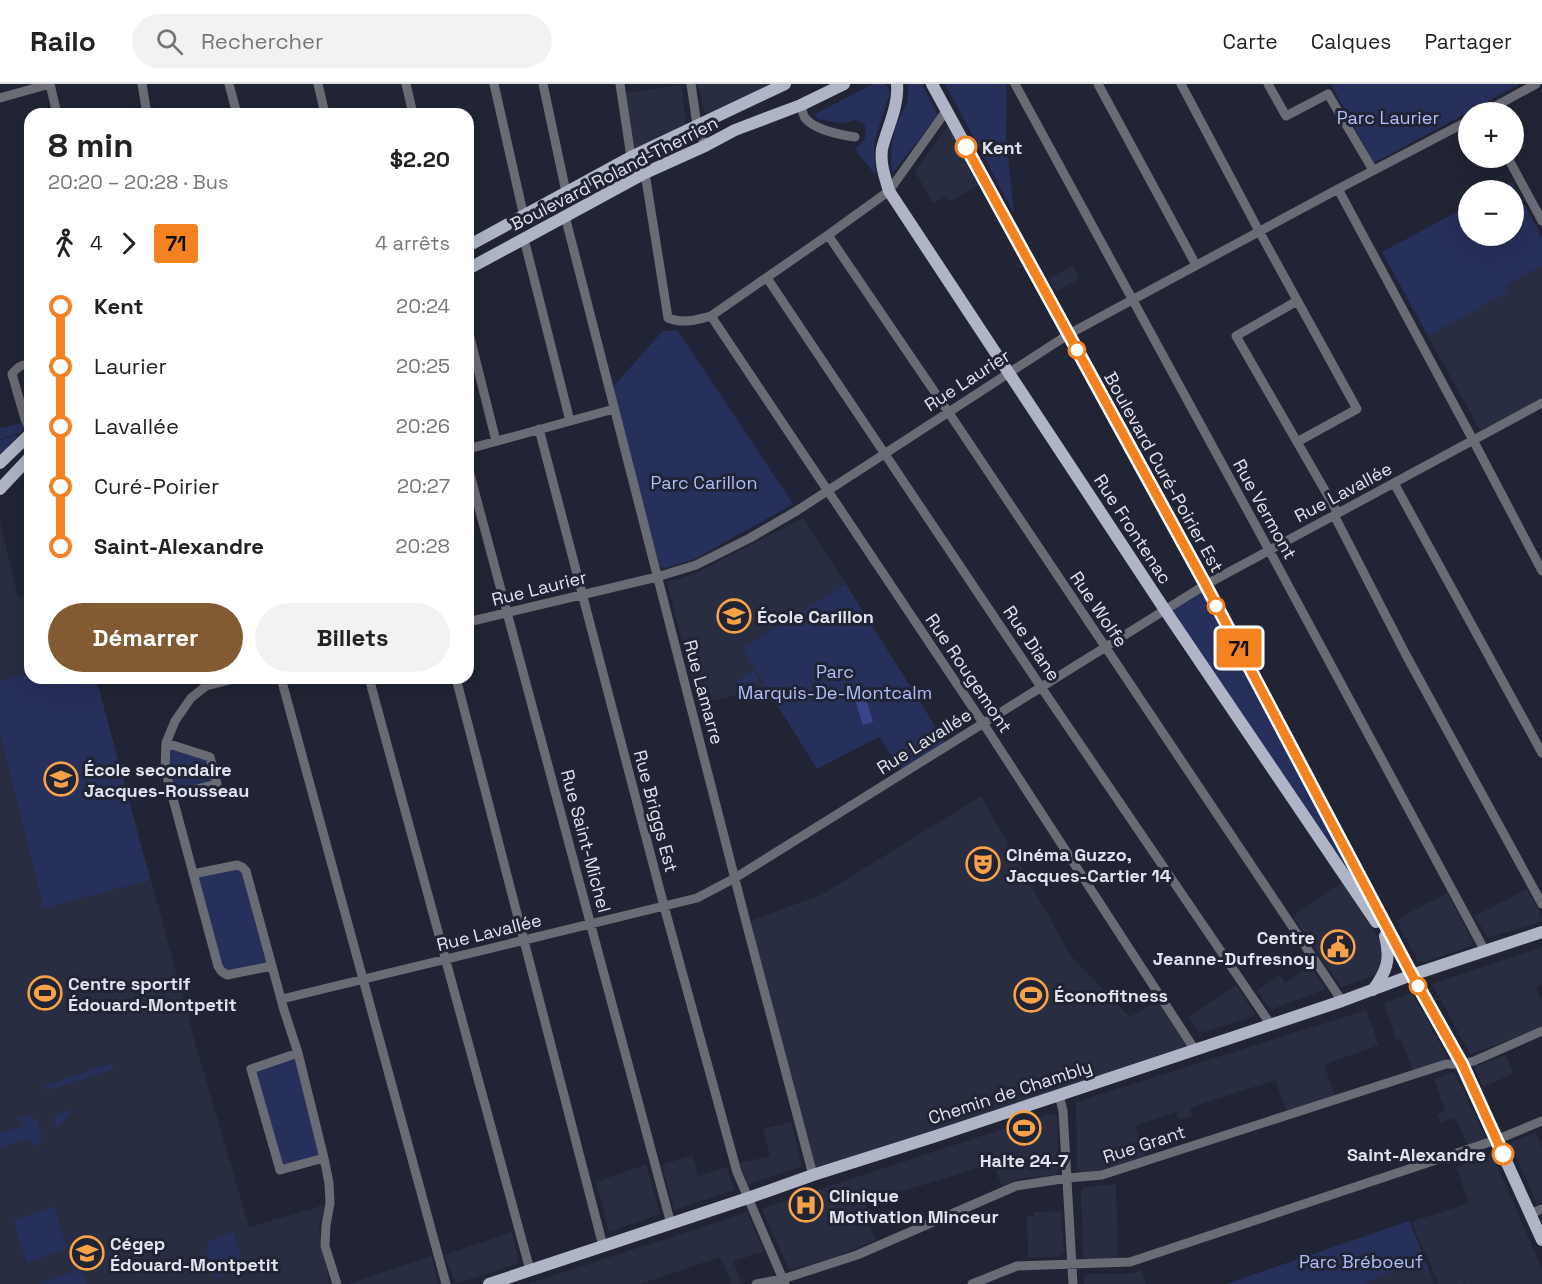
<!DOCTYPE html>
<html lang="fr">
<head>
<meta charset="utf-8">
<style>
  :root { --surface:#fff; --page:#f2f2f2; --text:#222; --muted:#767676; --line:#e0e0e0; --accent:#825b33 }
  body { margin:0; font-family:"Space Grotesk",sans-serif; background:var(--page); color:var(--text); height:100vh; display:flex; flex-direction:column; font-size:22px; white-space:nowrap }
  * { box-sizing:border-box; margin:0 }
  p { font-size:20px; color:var(--muted) }
  .icon { flex:none; width:33px; height:33px; fill:none; stroke:currentColor; stroke-width:2; stroke-linecap:round; stroke-linejoin:round }
  .map { position:relative; flex:1; overflow:hidden }
  .panel { position:absolute; left:24px; top:24px; width:450px; height:576px; display:flex; flex-direction:column; background:var(--surface); border-radius:18px; box-shadow:0 6px 24px #0002 }
  .panel>* { flex:none }
  .badge { padding:0 12px; border-radius:4px; font-size:21px; line-height:39px }
  .tools { position:absolute; left:1458px; top:18px; display:grid; gap:12px }
  .tools a { display:grid; place-items:center; width:66px; height:66px; border-radius:50%; background:var(--surface); box-shadow:0 6px 24px #0002; font-size:30px }
  .map>.badge { position:absolute; translate:-50% -50%; box-shadow:0 0 0 3px #fff }
  .legs { display:flex; align-items:center; gap:9px; height:66px; padding:0 24px; font-size:20px }
  .legs p { margin-inline-start:auto }
  .head { display:flex; align-items:center; justify-content:space-between; height:102px; padding:0 24px }
  h1 { font-size:33px; font-weight:700; line-height:45px }
  .cta { display:flex; gap:12px; margin-top:auto; padding:12px 24px }
  .cta a { flex:1; height:69px; border-radius:36px; background:var(--accent); color:#fff; font-size:24px; font-weight:700; line-height:69px; text-align:center }
  .cta a+a { background:var(--page); color:var(--text) }
  ul { padding:0 24px; list-style:none }
  li { display:flex; align-items:center; gap:21px; height:60px; font-size:22px }
  li i { display:grid; place-items:center; width:9px; height:100%; margin:0 8px; background:currentColor }
  li i::after { content:''; width:15px; height:15px; margin:-8px; border:4px solid; border-radius:50%; background:var(--surface) }
  li p { margin-inline-start:auto }
  li:first-child i { background:linear-gradient(#0000 50%,currentColor 0) }
  li:last-child i { background:linear-gradient(currentColor 50%,#0000 0) }
  header { display:flex; align-items:center; gap:36px; box-sizing:border-box; height:84px; padding:0 30px; background:var(--surface); border-bottom:2px solid var(--line) }
  header strong { font-size:28px }
  nav { display:flex; gap:33px; margin-inline-start:auto; font-size:21px }
  .search { width:420px; height:54px; background:var(--page); display:flex; align-items:center; gap:15px; box-sizing:border-box; padding:0 21px; border-radius:33px; color:var(--muted); font-size:22px }
  .map>svg:first-child { display:block }
</style>
</head>
<body>
<header>
<strong>Railo</strong>
<div class="search"><svg class="icon" aria-label="search" viewBox="0 0 24 24"><circle cx="10" cy="10" r="6"/><path d="M15 15l6 6"/></svg>Rechercher</div>
<nav><a>Carte</a><a>Calques</a><a>Partager</a></nav>
</header>
<div class="map">
<svg width="1542" height="1200" viewBox="0 0 1542 1200">
  <rect width="100%" height="100%" fill="#202434"/>
  <path fill="#282d42" d="M697,0H773L709,29L704,27L703,24L700,5H698Z
    M681,1L686,37L685,41L639,63H634L633,61L625,9Z
    M948,42L980,100L950,118L946,113L932,119L915,87L947,43Z
    M1073,181L1080,194L1056,208L1049,194Z
    M1542,182V314L1482,346H1480L1428,252L1505,209L1506,201Z
    M803,434L846,500L742,564L767,604L698,620L667,498L694,490Z
    M0,437L18,513L30,510V594H96L195,958L249,1143L324,1121L319,1144L323,1170L330,1200H0Z
    M981,712L1071,872L1130,933L1161,914L1195,966L813,1091L746,840L755,835L821,811Z
    M1342,798L1383,861L1385,868L1378,890L1343,903L1340,902L1293,832Z
    M1527,805L1542,833L1541,838L1488,854L1475,832Z
    M1447,809L1473,858L1471,862L1426,877H1418L1396,836Z
    M1542,863V901L1536,903L1542,917V942L1510,956L1470,970L1432,900Z
    M1310,882L1326,905L1270,926L1257,906L1280,891L1285,899Z
    M1236,901L1255,930L1252,933L1200,949L1188,933Z
    M1412,909L1447,972L1445,976L1413,987L1401,955H1396L1384,919Z
    M1366,926L1379,961L1324,981L1335,1012L1287,1028L1275,996L1190,1024L1192,1032L1178,1036L1176,1028L1135,1042L1147,1076L1104,1088L1081,1089L1077,1084L1076,1018Z
    M1506,971L1513,990L1483,1003L1475,986L1476,982Z
    M1453,988L1456,991L1486,1054L1484,1058L1469,1063L1455,1034L1440,1039L1437,1031L1445,1027L1434,995Z
    M1048,1030L1057,1032L1058,1086L1056,1091L1021,1094L1002,1102L993,1079L865,1119L871,1136L868,1137L876,1156L828,1176L789,1186L763,1127V1124Z
    M791,1038L802,1082L747,1101L740,1079L770,1072L763,1045Z
    M1536,1048L1542,1063V1118L1537,1120L1510,1059Z
    M1492,1070L1542,1185V1200H1466L1465,1198L1461,1200H1439L1411,1138L1469,1119L1456,1083Z
    M692,1071L698,1092L727,1083L734,1106L674,1126L662,1081Z
    M646,1080L660,1130L609,1148L596,1098Z
    M1116,1100L1118,1177L1087,1176L1083,1173L1081,1107L1084,1103Z
    M1061,1127L1064,1169L1058,1173L1028,1174L1027,1132H1034V1128Z
    M747,1128L764,1168L733,1177L742,1199L732,1200L720,1173L640,1200H528Z
    M512,1148L519,1179L455,1200L445,1171Z
    M432,1172L438,1200H347Z
    M1405,1182L1430,1188L1434,1200H1363Z
    M1142,1187L1146,1200H1084V1193L1087,1190H1126Z"/>
  <path fill="#272f5b" d="M873,0H885L888,3L890,9L876,52L874,64L876,92L855,65L864,56L866,50L865,42L861,38L855,36L842,39L817,35L815,30Z
    M908,0H922L938,31L892,90L891,74L892,60L895,44L908,16Z
    M945,0H1007L1006,56L1014,129Z
    M1331,0H1520L1374,79Z
    M1512,98L1542,153V182L1506,201V209L1428,252L1382,168L1468,122V152H1514V106H1497Z
    M664,247H678L793,420L695,475L665,484L660,482L612,304L660,250Z
    M23,339L24,345L20,349L0,355V344Z
    M13,352H18L0,371V356Z
    M846,500L947,661L903,689L879,653L817,685L742,564Z
    M1205,501L1385,852L1165,526Z
    M754,587L759,596L742,606L736,597Z
    M30,589V594H96L150,796L44,824L0,649V597Z
    M166,659L210,673L217,700L173,711Z
    M242,783L272,882L221,887L193,791Z
    M298,969L324,1074L280,1086L251,985Z
    M112,979L114,985L45,1007L44,1002Z
    M75,1025L58,1044L56,1043L53,1032Z
    M28,1031L37,1036L42,1050L40,1059L33,1063L29,1054L0,1064V1049L25,1041L18,1034Z
    M54,1122L67,1165L27,1179L13,1136Z
    M1409,1137L1430,1188L1405,1182L1363,1200H1226Z
    M233,1148L245,1184L215,1194C205,1162 197,1160 233,1148Z
    M77,1186L79,1190L84,1189L87,1200H37Z"/>
  <path fill="#3a4488" d="M1398,31L1411,34L1413,37V41L1407,44L1399,41L1395,36L1396,33Z
    M865,612L873,638L863,641L855,616Z"/>
  <g fill="none" stroke-linecap="round" stroke-linejoin="round">
    <path stroke="#6a6c75" stroke-width="9" d="M50,0L57,30
      M142,0L147,30
      M229,0L237,30
      M318,0L325,30
      M406,0L413,30
      M494,0L524,133
      M543,0L566,108
      M620,0L631,73
      M691,0L697,41L705,62
      M1015,0L1269,466L1485,867
      M1098,0L1196,181
      M1181,0L1259,147L1357,325L1297,358
      M1268,0L1286,32L1328,10L1373,86
      M0,14L50,0
      M801,21C802,25 803,31 805,34C815,46 841,51 855,53
      M1485,28L1536,0
      M1508,74L1542,137
      M645,89L668,234C683,240 696,236 711,232L828,151L889,107L946,27
      M1338,105L1473,356L1542,487
      M565,132L747,842L813,1091
      M828,151L951,332L1342,917
      M524,155L570,337
      M767,194L1041,603L1271,941
      M1297,217L1236,252L1338,429
      M711,232L983,639L1195,966
      M468,245L496,357
      M30,281C22,279 17,284 12,290L25,335L30,346
      M539,345L664,822L737,1088L785,1200
      M468,365L614,325
      M468,383L671,1140
      M1394,399L1542,669
      M1334,431L1406,571L1542,820
      M468,538L657,493L696,481L750,454L798,426L1069,250L1338,105L1468,37
      M238,594L206,602L191,614L175,637L166,659L165,685L218,882L221,887L227,891L272,882
      M281,594L446,1200
      M369,594L530,1186
      M456,594L603,1162
      M166,659L210,673L217,700L173,711
      M193,790L237,781L242,783L246,787L284,926L298,969L324,1074L329,1099L330,1119L326,1141L325,1162L337,1200
      M282,915L697,814L735,794L1205,501L1542,319
      M298,969L251,985L280,1086L324,1074
      M1059,1011L1063,1027L1073,1200
      M1530,1130L1542,1125
      M756,1200L783,1195L857,1171L1016,1102L1068,1094L1102,1091L1446,980H1462L1474,977L1542,947
      M972,1200L1017,1182L1130,1178L1496,1056L1542,1037"/>
    <path stroke="#afb4c6" stroke-width="12" d="M897,0C899,22 887,44 882,65C880,80 885,93 889,107L1165,526L1376,838
      M932,0L1203,496L1412,891L1462,980L1542,1156
      M468,162L631,73L785,0
      M468,185L645,89L705,62L735,46L801,21L844,0
      M0,379L30,350
      M0,405L30,373
      M1373,906C1387,887 1391,875 1385,852
      M489,1200L748,1114L813,1091L936,1052L1342,917L1412,891L1542,848"/>
  </g>
  <g fill="none" stroke-linecap="round" stroke-linejoin="round">
    <g stroke="#fff" stroke-width="14">
      <path id="line-1" d="M966,63L1203,496L1412,891L1462,980L1503,1070"/>
    </g>
    <use href="#line-1" stroke="#f58220" stroke-width="9"/>
  </g>
  <defs>
    <g id="school-ring" transform="scale(1.725)"><circle r="9.5" fill="#202434" stroke="#f7a148" stroke-width="1.5"/><path d="M0-5L7-2L0 1L-7-2ZM-4 1L0 2.5L4 1V4Q0 6-4 4Z" fill="#f7a148"/></g>
    <g id="theatre-ring" transform="scale(1.725)"><circle r="9.5" fill="#202434" stroke="#f7a148" stroke-width="1.5"/><path d="M-5-5.5Q0-4 5-5.5V0Q5 5 0 6Q-5 5-5 0ZM-3.3-2.5H-1v1.5H-3.3ZM1-2.5H3.3v1.5H1ZM-2.8 1Q0 5.5 2.8 1Z" fill="#f7a148"/></g>
    <g id="civic-ring" transform="scale(1.725)"><circle r="9.5" fill="#202434" stroke="#f7a148" stroke-width="1.5"/><path d="M-.6-6.5H3V-4.5H.6V-3L4-1V1h2V6H-6V1h2V-1L-.6-3ZM-1.2 2.5V6h2.4V2.5Z" fill="#f7a148"/></g>
    <g id="stadium-ring" transform="scale(1.725)"><circle r="9.5" fill="#202434" stroke="#f7a148" stroke-width="1.5"/><path d="M0-5a6.5 5 0 1 0 0 10a6.5 5 0 1 0 0-10ZM-3.5-1.8h7v3.6h-7Z" fill="#f7a148"/></g>
    <g id="hospital-ring" transform="scale(1.725)"><circle r="9.5" fill="#202434" stroke="#f7a148" stroke-width="1.5"/><path d="M-5-5h3v3.5h4V-5h3V5h-3V1.5h-4V5h-3Z" fill="#f7a148"/></g>
    <g id="university-ring" transform="scale(1.725)"><circle r="9.5" fill="#202434" stroke="#f7a148" stroke-width="1.5"/><path d="M0-5L7-2L0 1L-7-2ZM-4 1L0 2.5L4 1V4Q0 6-4 4Z" fill="#f7a148"/></g>
  </defs>
  <g fill-rule="evenodd">
    <use href="#school-ring" x="734" y="532"/>
    <use href="#school-ring" x="61" y="695"/>
    <use href="#theatre-ring" x="983" y="780"/>
    <use href="#civic-ring" x="1338" y="863"/>
    <use href="#stadium-ring" x="45" y="909"/>
    <use href="#stadium-ring" x="1031" y="911"/>
    <use href="#stadium-ring" x="1024" y="1044"/>
    <use href="#hospital-ring" x="806" y="1121"/>
    <use href="#university-ring" x="87" y="1169"/>
  </g>
  <g fill="#fff" stroke="#f58220" stroke-width="3">
    <circle cx="966" cy="63" r="10"/>
    <circle cx="1077" cy="266" r="8"/>
    <circle cx="1216" cy="522" r="8"/>
    <circle cx="1418" cy="902" r="8"/>
    <circle cx="1503" cy="1070" r="10"/>
  </g>
  <g text-anchor="middle" dominant-baseline="central" stroke-width="6" stroke-linejoin="round" paint-order="stroke">
    <g font-size="18" fill="#b0bef9" stroke="#202434">
      <text x="1388" y="33">Parc Laurier</text>
      <text x="704" y="398">Parc Carillon</text>
      <text x="835" y="587">Parc<tspan x="835" dy="21">Marquis-De-Montcalm</tspan></text>
      <text x="1361" y="1177">Parc Bréboeuf</text>
    </g>
    <g font-size="18" font-weight="bold" fill="#e0e3ee" stroke="#202434" text-anchor="start">
      <text x="982" y="63">Kent</text>
      <text x="1486" y="1070" text-anchor="end">Saint-Alexandre</text>
    </g>
    <g font-size="18" fill="#e0e3ee" stroke="#202434">
      <text transform="translate(614 89) rotate(-27)">Boulevard Roland-Therrien</text>
      <text transform="translate(967 296) rotate(-33)">Rue Laurier</text>
      <text transform="translate(1164 388) rotate(61)">Boulevard Curé-Poirier Est</text>
      <text transform="translate(1343 408) rotate(-28)">Rue Lavallée</text>
      <text transform="translate(1265 425) rotate(61)">Rue Vermont</text>
      <text transform="translate(1133 445) rotate(57)">Rue Frontenac</text>
      <text transform="translate(539 504) rotate(-14)">Rue Laurier</text>
      <text transform="translate(1099 525) rotate(56)">Rue Wolfe</text>
      <text transform="translate(1032 559) rotate(56)">Rue Diane</text>
      <text transform="translate(969 589) rotate(56)">Rue Rougemont</text>
      <text transform="translate(704 608) rotate(75)">Rue Lamarre</text>
      <text transform="translate(924 657) rotate(-32)">Rue Lavallée</text>
      <text transform="translate(656 727) rotate(75)">Rue Briggs Est</text>
      <text transform="translate(586 757) rotate(75)">Rue Saint-Michel</text>
      <text transform="translate(489 848) rotate(-14)">Rue Lavallée</text>
      <text transform="translate(1010 1008) rotate(-18)">Chemin de Chambly</text>
      <text transform="translate(1144 1060) rotate(-18)">Rue Grant</text>
    </g>
    <g font-size="18" font-weight="bold" fill="#e0e3ee" stroke="#202434" text-anchor="start">
      <text x="757" y="532">École Carillon</text>
      <text x="84" y="685">École secondaire<tspan x="84" dy="21">Jacques-Rousseau</tspan></text>
      <text x="1006" y="770">Cinéma Guzzo,<tspan x="1006" dy="21">Jacques-Cartier 14</tspan></text>
      <text x="1315" y="853" text-anchor="end">Centre<tspan x="1315" dy="21">Jeanne-Dufresnoy</tspan></text>
      <text x="68" y="899">Centre sportif<tspan x="68" dy="21">Édouard-Montpetit</tspan></text>
      <text x="1054" y="911">Éconofitness</text>
      <text x="1024" y="1076" text-anchor="middle">Halte 24-7</text>
      <text x="829" y="1111">Clinique<tspan x="829" dy="21">Motivation Minceur</tspan></text>
      <text x="110" y="1159">Cégep<tspan x="110" dy="21">Édouard-Montpetit</tspan></text>
    </g>
  </g>
</svg>
<div class="tools">
<a>+</a>
<a>−</a>
</div>
<b class="badge" style="left:1239px;top:564px;background:#f58220;color:#111">71</b>
<section class="panel">
<div class="head"><div><h1>8 min</h1><p>20:20 – 20:28 · Bus</p></div><b>$2.20</b></div>
<div class="legs"><svg class="icon" aria-label="walk" viewBox="0 0 24 24"><circle cx="13" cy="4" r="2"/><path d="M13 8l-2 6 4 7M11 14l-3 7M7 12l3-4h3l4 4"/></svg>4<svg class="icon" aria-label="forward" viewBox="0 0 24 24"><path d="M9 5l7 7-7 7"/></svg><b class="badge" style="background:#f58220;color:#111">71</b><p>4 arrêts</p></div>
<ul>
<li><i style="color:#f58220"></i><b>Kent</b><p>20:24</p></li>
<li><i style="color:#f58220"></i><span>Laurier</span><p>20:25</p></li>
<li><i style="color:#f58220"></i><span>Lavallée</span><p>20:26</p></li>
<li><i style="color:#f58220"></i><span>Curé-Poirier</span><p>20:27</p></li>
<li><i style="color:#f58220"></i><b>Saint-Alexandre</b><p>20:28</p></li>
</ul>
<div class="cta"><a>Démarrer</a><a>Billets</a></div>
</section>
</div>
</body>
</html>
